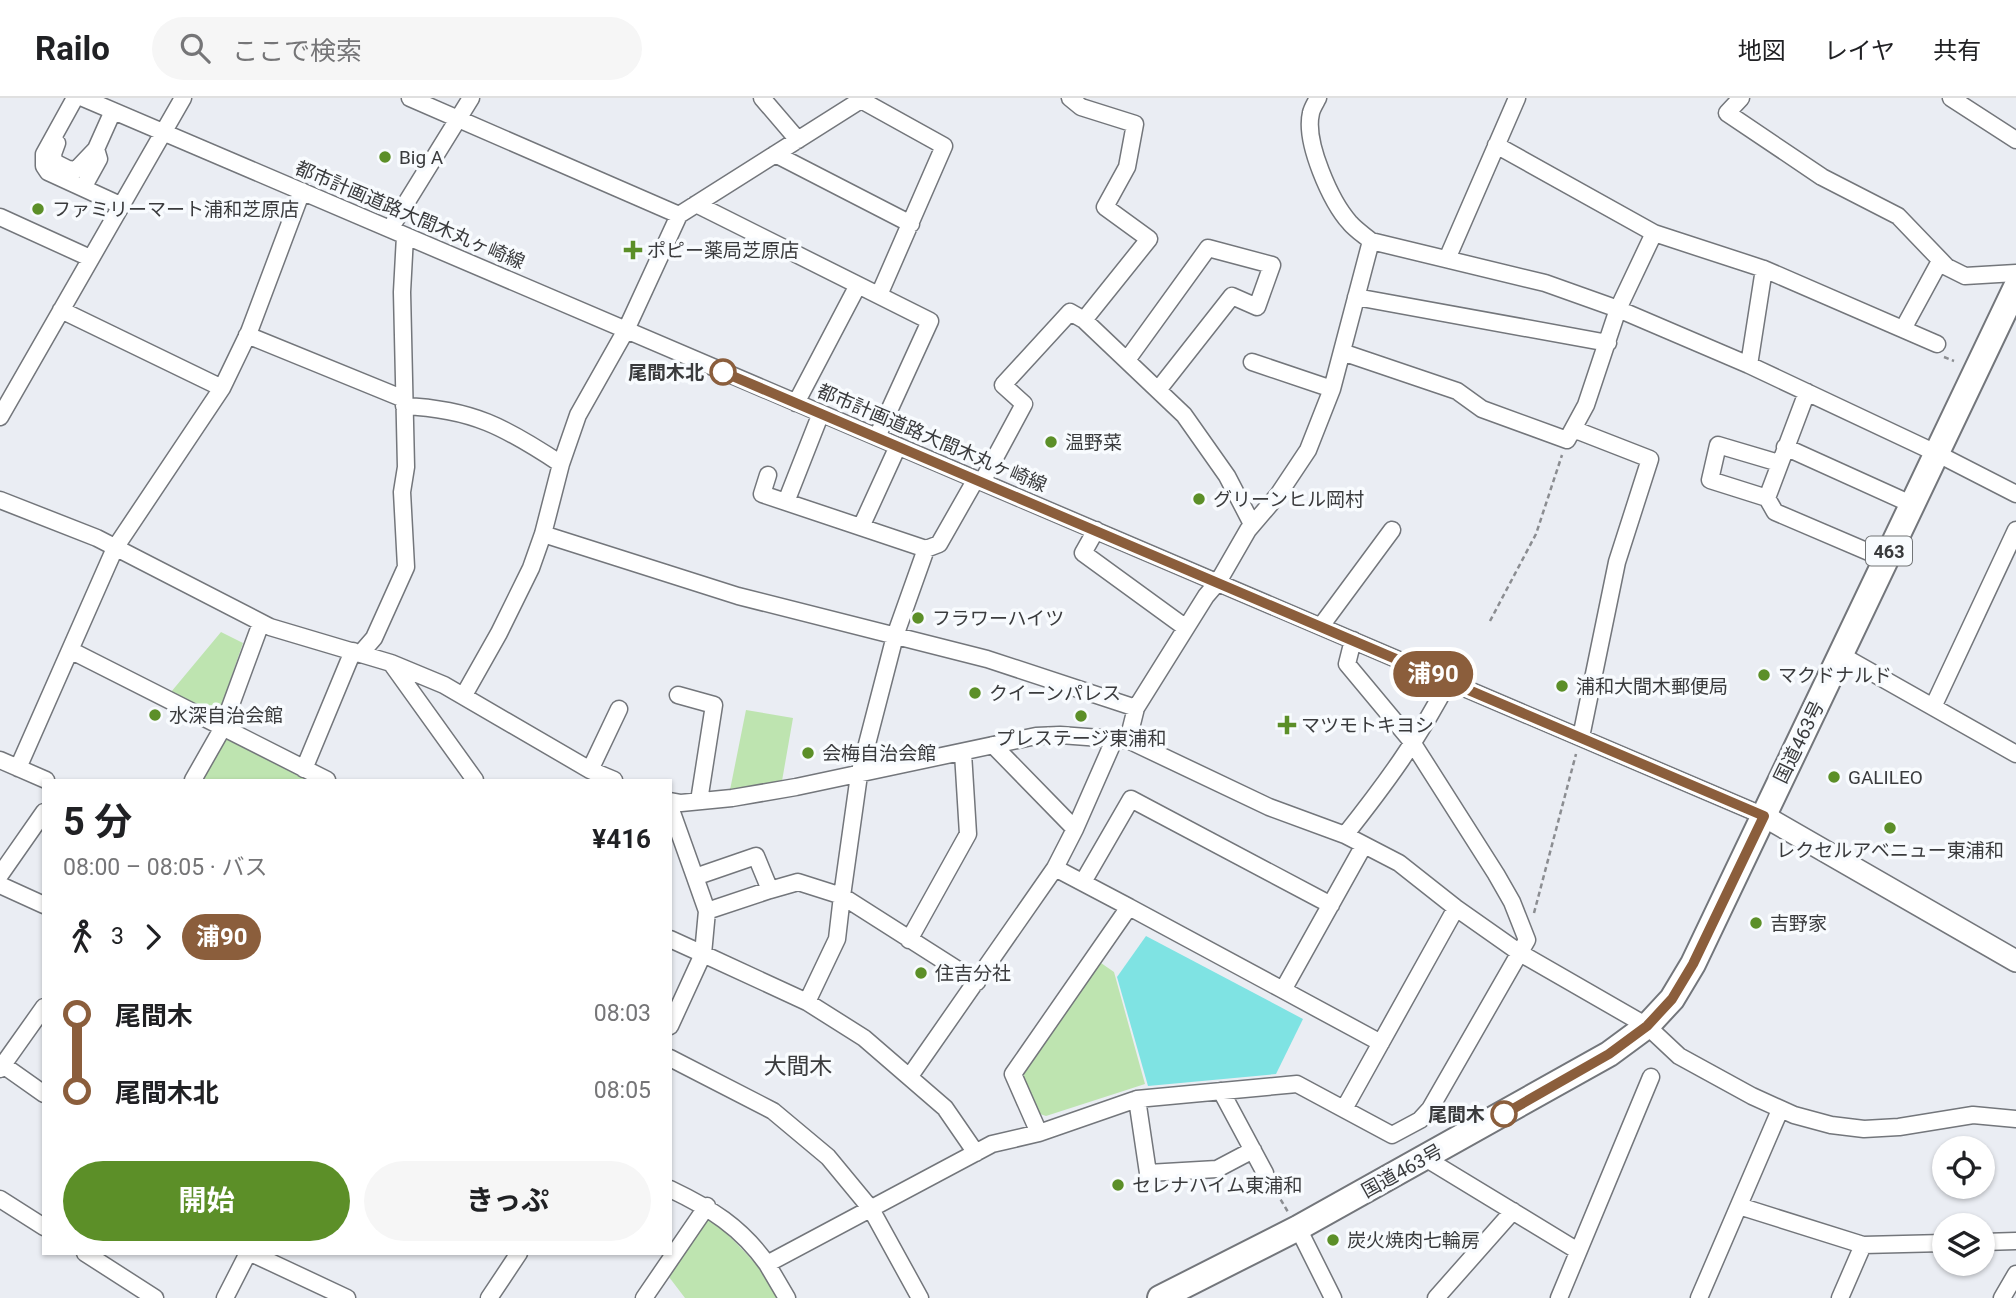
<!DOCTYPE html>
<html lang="ja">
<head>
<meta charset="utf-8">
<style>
  :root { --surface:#fff; --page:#f6f6f6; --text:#202124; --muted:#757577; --line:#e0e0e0; --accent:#5c8f28 }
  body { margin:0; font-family:Roboto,"Noto Sans JP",sans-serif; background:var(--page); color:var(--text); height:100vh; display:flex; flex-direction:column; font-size:26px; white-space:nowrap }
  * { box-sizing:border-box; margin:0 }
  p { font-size:23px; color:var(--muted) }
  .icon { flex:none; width:38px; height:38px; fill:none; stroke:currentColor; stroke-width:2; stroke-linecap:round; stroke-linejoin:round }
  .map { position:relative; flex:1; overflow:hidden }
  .sheet { position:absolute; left:42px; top:681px; width:630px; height:476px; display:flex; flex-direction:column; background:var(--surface); border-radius:0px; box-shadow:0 2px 5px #0004 }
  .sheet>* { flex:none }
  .badge { padding:0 14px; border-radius:23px; font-size:24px; line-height:46px }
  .controls { position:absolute; left:1932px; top:1038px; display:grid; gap:14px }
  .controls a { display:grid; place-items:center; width:63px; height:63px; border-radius:50%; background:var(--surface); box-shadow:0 2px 5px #0004; font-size:35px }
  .map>.badge { position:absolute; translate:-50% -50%; box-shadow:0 0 0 4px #fff }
  .legs { display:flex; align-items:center; gap:10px; height:77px; padding:0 21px; font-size:23px }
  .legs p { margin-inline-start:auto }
  .summary { display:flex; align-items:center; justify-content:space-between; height:119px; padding:0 21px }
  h1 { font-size:38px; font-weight:700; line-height:52px }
  .primary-button { display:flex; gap:14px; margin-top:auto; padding:14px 21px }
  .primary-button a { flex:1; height:80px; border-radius:42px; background:var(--accent); color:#fff; font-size:28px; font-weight:700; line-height:80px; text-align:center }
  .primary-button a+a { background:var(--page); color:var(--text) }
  ul { padding:0 21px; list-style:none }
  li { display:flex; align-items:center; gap:24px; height:77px; font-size:26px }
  li i { display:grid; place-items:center; width:10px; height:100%; margin:0 9px; background:currentColor }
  li i::after { content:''; width:18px; height:18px; margin:-9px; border:5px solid; border-radius:50%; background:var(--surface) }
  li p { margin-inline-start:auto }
  li:first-child i { background:linear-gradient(#0000 50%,currentColor 0) }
  li:last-child i { background:linear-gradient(currentColor 50%,#0000 0) }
  header { display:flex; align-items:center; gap:42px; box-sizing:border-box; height:98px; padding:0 35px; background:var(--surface); border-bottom:2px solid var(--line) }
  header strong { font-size:33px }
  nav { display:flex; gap:38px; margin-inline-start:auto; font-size:24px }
  .search { width:490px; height:63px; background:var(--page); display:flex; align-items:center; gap:18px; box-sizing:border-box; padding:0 24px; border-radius:38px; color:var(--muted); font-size:26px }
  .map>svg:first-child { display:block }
</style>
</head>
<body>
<header>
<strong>Railo</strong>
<div class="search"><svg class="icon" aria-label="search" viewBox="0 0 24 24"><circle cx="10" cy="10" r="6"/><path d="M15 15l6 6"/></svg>ここで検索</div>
<nav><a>地図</a><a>レイヤ</a><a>共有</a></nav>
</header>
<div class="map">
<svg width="2016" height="1200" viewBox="0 0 2016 1200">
  <rect width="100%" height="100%" fill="#eaedf3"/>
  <path fill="#bee4b0" d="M221,534L243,545L219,615L213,617L171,594Z
    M746,612L793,620L782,683L730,692Z
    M228,640L312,682H201L222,641Z
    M1101,865L1114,874L1145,986L1046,1018L1040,1016L1023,981L1025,969Z
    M712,1122C738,1146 762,1169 779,1200H685L669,1179L705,1123Z"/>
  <path fill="#7fe3e3" d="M1146,838L1303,921L1276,976L1148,988L1117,879Z"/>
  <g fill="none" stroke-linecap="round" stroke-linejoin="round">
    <g stroke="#73767b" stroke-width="19">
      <path id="minor" d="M75,0L44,56V68L48,74L120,107
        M83,0L1764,718
        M410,0L679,117
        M762,0L798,42
        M1070,0L1081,9L1135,26L1127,69L1105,109L1149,141L1084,222
        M1318,0C1316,4 1312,10 1311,15C1304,44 1331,104 1350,125C1356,132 1364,137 1371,143L1545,185L1618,211L1749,267L1936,355L2016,396
        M1741,0L1727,15L1822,79L1898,118L1947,169L1965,178L2016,175
        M1951,0L2016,42
        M861,2L944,48L879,197
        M57,45L53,56L54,64L68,71L76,72L96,51L113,13
        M1496,47L1654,135L1764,171
        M775,56L911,126
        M83,90L99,61L96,51
        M696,106L930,223L877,339
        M0,119L90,160
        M390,131L471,0
        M1447,161L1517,0
        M1356,199L1608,245
        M61,212L222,290
        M1903,231L1940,163
        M247,237L404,301
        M1342,254L1457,293L1482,311L1567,342L1586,307L1618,211L1654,135
        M1127,262L1208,150L1272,167L1257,209L1232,198L1158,292
        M1252,264L1332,291
        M1749,267L1764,171L1937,246
        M1807,294L1767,400L1775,414L1885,461
        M796,305L858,187
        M404,308C472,311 505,329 561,366
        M0,319L183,0
        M1573,331L1650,361L1617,464L1581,639
        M1785,349L1911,406
        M768,377L762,396L926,451L939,446L976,381
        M982,384L1024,306L1003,287L1070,214L1084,222L1184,317L1227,378L1252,426
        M1767,400L1710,382L1718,347L1779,365
        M0,402L97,440L270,529L391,565L444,587L590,672L614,682
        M786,404L821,315
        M861,429L898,348
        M1096,432L1083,455L1186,530
        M543,436L738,498L987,561L1136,610
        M1321,528L1392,432
        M70,552L327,682
        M361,555L374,540L406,469L402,394L406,369L402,194L405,138
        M1841,557L2016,656
        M391,565L475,682
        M464,597L499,535L531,470L543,436L561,366L578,317L626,232L679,117L864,0
        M678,597L714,607L699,703
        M1933,609L2016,432
        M1128,642L1136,610L1206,498L1218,484L1248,432L1278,397L1308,352L1332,291L1371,143
        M993,647L1075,731
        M0,662L46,682
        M18,670L115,450L222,290L249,234L302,93
        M304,671L353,553
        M590,672L619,611
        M193,682L222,631L261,525
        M670,703L681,705L732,700L796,689L1036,638L1060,637L1128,642L1269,709L1345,737L1399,765L1456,810L1520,855L1647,928L1679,958L1752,998L1794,1017L1831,1027L1864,1031L1899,1029L1973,1017L2016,1021
        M670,709L695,779L756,758L770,792L798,784L842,798L859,677L895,538L926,451
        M1345,737C1383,689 1421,638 1449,582
        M1055,770L1129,809
        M0,777L44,714
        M1083,784L1131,701L1331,807
        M0,787L44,807
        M707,813L770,792
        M670,841L703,856L707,813L695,779
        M909,842L968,736L963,655
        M1283,892L1381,945
        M807,904L837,841L842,798L977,884
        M670,928L703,856L807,904L864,940L945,1010L976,1055
        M670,960L773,1013L828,1059L871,1111L920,1200
        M3,967L44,996
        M0,971L44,909
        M910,978L1055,770L1075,731L1115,640
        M1221,993L1265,1075
        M1137,1001L1148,1075L1217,1071L1253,1052
        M1344,1011L1456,810
        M1039,1035L1137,1001L1297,986L1392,1037L1420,1022L1430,1011L1527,842L1512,804L1496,776L1412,644L1347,566L1353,542
        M1425,1060L1578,1153
        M670,1091C710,1110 741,1129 767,1166L992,1046L1039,1035L1013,976L1129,809L1283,892L1364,747
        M0,1101L44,1129
        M1739,1108L1863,1147L1944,1145
        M1298,1130L1333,1200
        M1983,1144L2016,1143
        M85,1155L155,1200
        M251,1155L347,1200
        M767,1166L787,1200
        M225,1200L248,1155
        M489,1200L519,1155
        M644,1200L707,1108
        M1436,1200L1513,1113
        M1559,1200L1651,979
        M1699,1200L1780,1012
        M1840,1200L1863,1147
        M2002,1200L2016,1176"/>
    </g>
    <g stroke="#73767b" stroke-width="24">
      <path id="major" d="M1764,718L2016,863"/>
    </g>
    <g stroke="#73767b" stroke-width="28">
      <path id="highway" d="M1160,1200L1298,1130L1609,956L1647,928L1672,901L1693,866L2016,189"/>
    </g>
    <path stroke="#8b8d91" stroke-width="2.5" stroke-dasharray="5 3.5" stroke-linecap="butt" d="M1944,259L1954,263
      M1490,523L1536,436L1562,357
      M1534,815L1576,656
      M1272,1087L1288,1114"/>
    <use href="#minor" stroke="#fff" stroke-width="16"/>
    <use href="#major" stroke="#fff" stroke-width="21"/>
    <use href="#highway" stroke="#fff" stroke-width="24"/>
  </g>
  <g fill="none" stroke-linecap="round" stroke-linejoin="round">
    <g stroke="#fff" stroke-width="16">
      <path id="line-1" d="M723,274L1764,718L1693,866L1672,901L1647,928L1609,956L1504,1016"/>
    </g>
    <use href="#line-1" stroke="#8b5e3c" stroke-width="10"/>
  </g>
  <g fill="#5c8f28" stroke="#f8fbfe" stroke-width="2.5">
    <circle cx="385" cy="59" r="7"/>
    <circle cx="38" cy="111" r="7"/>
    <path d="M629.5 141.5h7v7h7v7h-7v7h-7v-7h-7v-7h7z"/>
    <circle cx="1051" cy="344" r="7"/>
    <circle cx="1199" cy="401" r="7"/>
    <circle cx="918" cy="520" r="7"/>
    <circle cx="1764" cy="577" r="7"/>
    <circle cx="1562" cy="588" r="7"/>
    <circle cx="975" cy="595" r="7"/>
    <circle cx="155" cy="617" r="7"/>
    <circle cx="1081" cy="618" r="7"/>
    <path d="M1283.5 616.5h7v7h7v7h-7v7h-7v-7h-7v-7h7z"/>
    <circle cx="808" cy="655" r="7"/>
    <circle cx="1834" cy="679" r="7"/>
    <circle cx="1890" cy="730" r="7"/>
    <circle cx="1756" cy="825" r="7"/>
    <circle cx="921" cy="875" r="7"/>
    <circle cx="1118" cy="1087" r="7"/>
    <circle cx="1333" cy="1142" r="7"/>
  </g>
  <g fill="#fff" stroke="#8b5e3c" stroke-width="3.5">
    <circle cx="723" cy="274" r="12"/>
    <circle cx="1504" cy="1016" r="12"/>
  </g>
  <g text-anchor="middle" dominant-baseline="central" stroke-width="7" stroke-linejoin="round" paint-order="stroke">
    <rect fill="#f8fbfe" stroke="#737577" stroke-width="2" x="1866" y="438.5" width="46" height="29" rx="5"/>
    <g font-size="18" font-weight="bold" fill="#3a3b3d">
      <text x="1889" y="453">463</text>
    </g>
    <g font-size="19" fill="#3a3b3d" stroke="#f8fbfe" text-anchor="start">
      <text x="399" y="59">Big A</text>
      <text x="52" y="111">ファミリーマート浦和芝原店</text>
      <text x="647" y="152">ポピー薬局芝原店</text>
      <text x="1065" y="344">温野菜</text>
      <text x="1213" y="401">グリーンヒル岡村</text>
      <text x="932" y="520">フラワーハイツ</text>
      <text x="1778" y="577">マクドナルド</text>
      <text x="1576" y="588">浦和大間木郵便局</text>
      <text x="989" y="595">クイーンパレス</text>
      <text x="169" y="617">水深自治会館</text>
      <text x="1301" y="627">マツモトキヨシ</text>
      <text x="1081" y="640" text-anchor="middle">プレステージ東浦和</text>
      <text x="822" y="655">会梅自治会館</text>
      <text x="1848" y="679">GALILEO</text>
      <text x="1890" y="752" text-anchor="middle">レクセルアベニュー東浦和</text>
      <text x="1770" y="825">吉野家</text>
      <text x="935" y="875">住吉分社</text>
      <text x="1132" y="1087">セレナハイム東浦和</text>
      <text x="1347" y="1142">炭火焼肉七輪房</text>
    </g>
    <g font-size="19" fill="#3a3b3d" stroke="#f8fbfe">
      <text transform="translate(410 117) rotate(23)">都市計画道路大間木丸ヶ崎線</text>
      <text transform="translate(932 340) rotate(23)">都市計画道路大間木丸ヶ崎線</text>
      <text transform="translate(1799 644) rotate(-64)">国道463号</text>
      <text transform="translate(1402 1073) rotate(-29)">国道463号</text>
    </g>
    <g font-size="19" font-weight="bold" fill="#3a3b3d" stroke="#f8fbfe" text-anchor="end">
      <text x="704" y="274">尾間木北</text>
      <text x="1485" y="1016">尾間木</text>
    </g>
    <g font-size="23" fill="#3a3b3d" stroke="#f8fbfe">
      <text x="798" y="968">大間木</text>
    </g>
  </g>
</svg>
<div class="controls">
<a><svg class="icon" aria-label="locate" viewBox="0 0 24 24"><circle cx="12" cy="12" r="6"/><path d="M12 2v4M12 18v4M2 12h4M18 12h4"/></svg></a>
<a><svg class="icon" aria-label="layers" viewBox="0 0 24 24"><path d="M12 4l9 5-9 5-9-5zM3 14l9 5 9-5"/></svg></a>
</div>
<b class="badge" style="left:1433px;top:576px;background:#8b5e3c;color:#fff">浦90</b>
<section class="sheet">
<div class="summary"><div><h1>5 分</h1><p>08:00 – 08:05 · バス</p></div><b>¥416</b></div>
<div class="legs"><svg class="icon" aria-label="walk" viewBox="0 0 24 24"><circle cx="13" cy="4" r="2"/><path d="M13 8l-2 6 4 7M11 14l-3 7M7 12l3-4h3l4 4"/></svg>3<svg class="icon" aria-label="forward" viewBox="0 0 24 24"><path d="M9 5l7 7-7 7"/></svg><b class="badge" style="background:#8b5e3c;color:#fff">浦90</b></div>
<ul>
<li><i style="color:#8b5e3c"></i><b>尾間木</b><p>08:03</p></li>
<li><i style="color:#8b5e3c"></i><b>尾間木北</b><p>08:05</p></li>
</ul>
<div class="primary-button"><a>開始</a><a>きっぷ</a></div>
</section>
</div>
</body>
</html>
